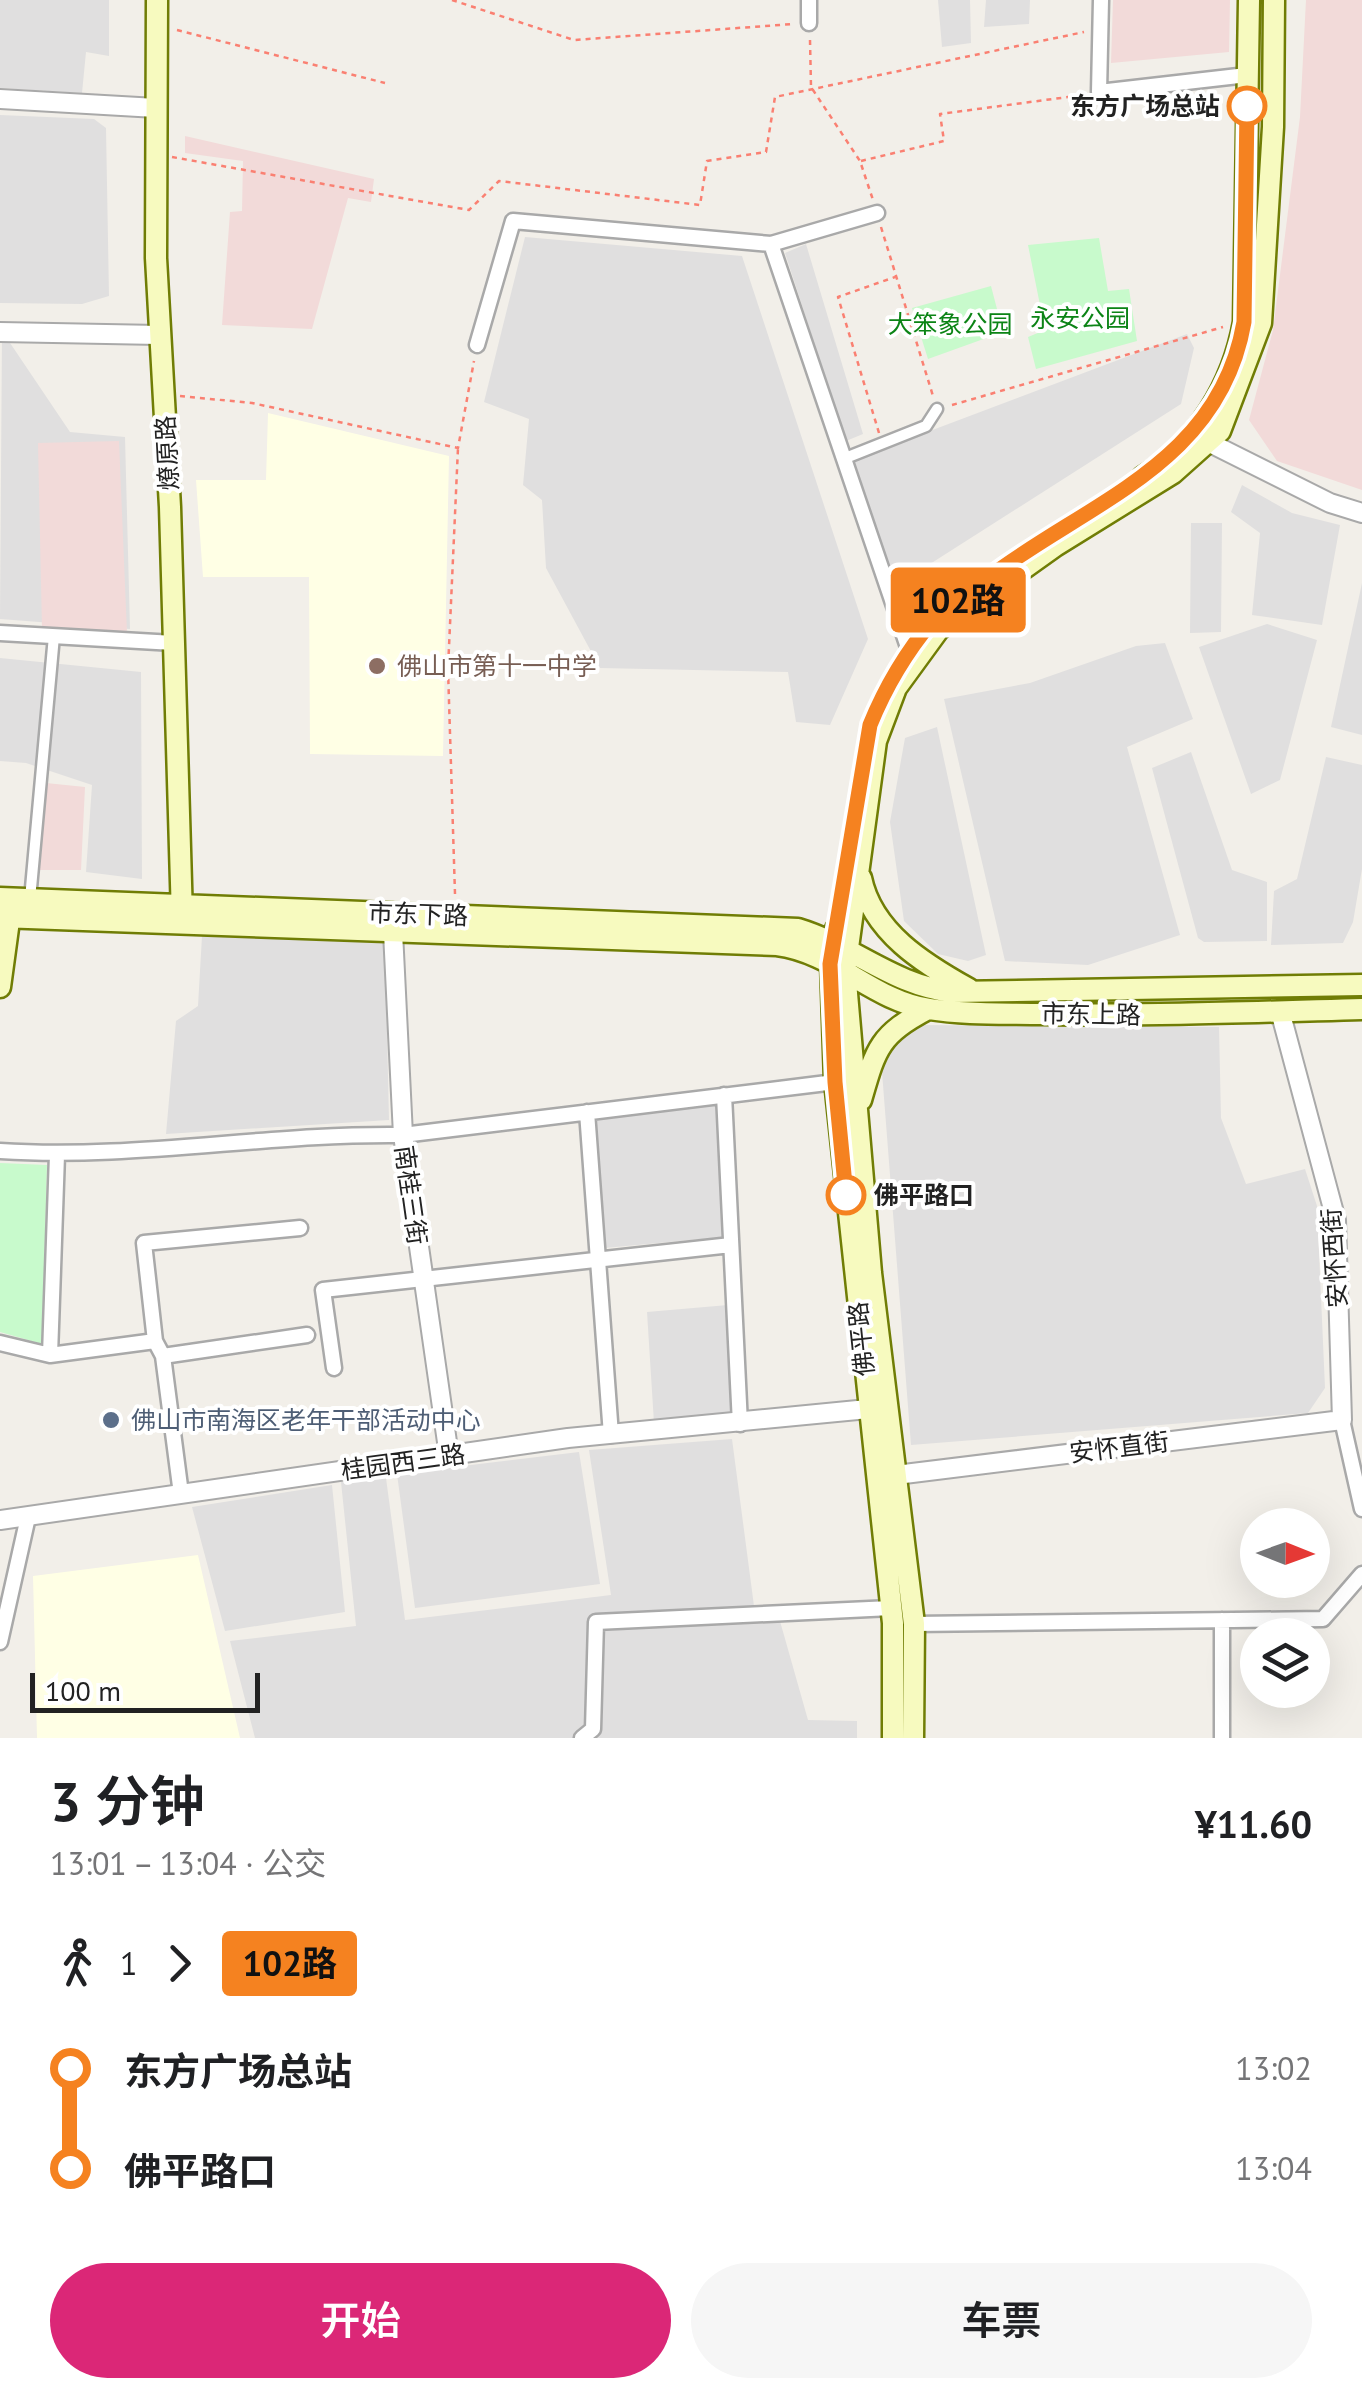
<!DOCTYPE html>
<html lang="zh">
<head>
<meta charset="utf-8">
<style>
  :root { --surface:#fff; --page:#f6f6f6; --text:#202124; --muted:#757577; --accent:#db2777 }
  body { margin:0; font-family:"PT Sans","Noto Sans SC",sans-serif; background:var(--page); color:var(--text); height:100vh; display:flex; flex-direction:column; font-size:38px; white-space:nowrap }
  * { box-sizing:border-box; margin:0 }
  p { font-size:32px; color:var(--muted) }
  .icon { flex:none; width:55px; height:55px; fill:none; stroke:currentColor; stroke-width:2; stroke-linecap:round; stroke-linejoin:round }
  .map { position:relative; height:1738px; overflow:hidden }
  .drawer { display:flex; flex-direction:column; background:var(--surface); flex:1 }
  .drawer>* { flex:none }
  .badge { padding:0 20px; border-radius:8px; font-size:35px; line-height:65px }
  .needle { width:65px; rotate:91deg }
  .fabs { position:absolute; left:1240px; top:1508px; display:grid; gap:20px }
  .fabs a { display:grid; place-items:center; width:90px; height:90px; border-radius:50%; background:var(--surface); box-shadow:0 10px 40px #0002; font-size:50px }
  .scale { position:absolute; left:30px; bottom:25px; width:230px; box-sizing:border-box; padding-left:10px; border:5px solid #222; border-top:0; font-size:28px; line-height:35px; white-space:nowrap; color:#222; -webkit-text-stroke:8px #fff; paint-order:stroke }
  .map>.badge { position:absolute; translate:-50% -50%; box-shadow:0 0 0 5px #fff }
  .legs { display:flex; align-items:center; gap:15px; height:110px; padding:0 50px; font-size:32px }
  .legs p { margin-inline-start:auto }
  .summary { display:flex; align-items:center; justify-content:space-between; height:170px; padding:0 50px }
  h1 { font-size:55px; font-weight:600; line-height:75px }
  .button { display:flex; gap:20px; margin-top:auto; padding:20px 50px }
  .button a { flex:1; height:115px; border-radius:60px; background:var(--accent); color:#fff; font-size:40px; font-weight:600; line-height:115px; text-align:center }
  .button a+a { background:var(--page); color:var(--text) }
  ul { padding:0 50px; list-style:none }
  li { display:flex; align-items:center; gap:35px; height:100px; font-size:38px }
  li i { display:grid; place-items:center; width:15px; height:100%; margin:0 12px; background:currentColor }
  li i::after { content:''; width:25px; height:25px; margin:-12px; border:8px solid; border-radius:50%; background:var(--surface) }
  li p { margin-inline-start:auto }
  li:first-child i { background:linear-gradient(#0000 50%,currentColor 0) }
  li:last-child i { background:linear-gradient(currentColor 50%,#0000 0) }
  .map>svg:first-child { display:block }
</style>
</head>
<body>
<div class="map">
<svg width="1362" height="1738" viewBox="0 0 1362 1738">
  <rect width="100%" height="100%" fill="#f2efe9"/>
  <path fill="#e0dfdf" d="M0,0H109V56L86,52L82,93L0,88Z
    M938,0H970L971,43L942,47Z
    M986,0H1030L1029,24L984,27Z
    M0,115L94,119L106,128L109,296L82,304L0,303Z
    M525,237L742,256L868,639L830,725L796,722L788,672L600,668L546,568L542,500L523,485L529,419L484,402Z
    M806,244L863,434L846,441L785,253Z
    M2,331L70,432L125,437L130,629L0,619Z
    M1187,334L1194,348L1181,404L908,578L887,564L853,460Z
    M1242,485L1292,513L1340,525L1322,625L1252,615L1260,533L1231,512Z
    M1191,523H1222L1221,632L1190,633Z
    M1362,583V735L1331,727Z
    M1267,624L1317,640L1280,780L1251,794L1199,647Z
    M1165,643L1193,719L1127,747L1180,935L1088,965L1005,961L944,699L1030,683L1136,646Z
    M0,658L141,672L142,879L86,872L92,785L26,763L0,761Z
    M937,727L986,955L968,961L938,954L904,921L890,822L905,738Z
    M1191,752L1232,870L1267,882V941L1204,942L1198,938L1152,768Z
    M1326,757L1362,765V869L1353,922L1343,943L1271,945L1274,891L1297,879Z
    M202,936L385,943L389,1120L166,1134L176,1021L198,1006Z
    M917,1025L1219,1027L1221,1118L1246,1184L1305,1169L1317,1206L1325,1388L1308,1413L911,1445L882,1072L893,1040Z
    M717,1105L723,1237L605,1248L596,1119Z
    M728,1305L735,1420L654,1423L647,1312Z
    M732,1439L754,1606L776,1607L808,1720L857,1721V1738H255L230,1641L356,1626L341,1482L386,1478L405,1620L611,1595L589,1450Z
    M579,1452L600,1584L415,1608L397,1474Z
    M332,1485L345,1612L225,1631L192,1507Z"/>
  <path fill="#f2dad9" d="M1113,0H1230L1229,52L1111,63Z
    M1306,0H1362V490L1277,461L1249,420L1273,330L1300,117Z
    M185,136L374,179L371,202L348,198L312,329L222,325L230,212L242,211L243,161L185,153Z
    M119,441L127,633L42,629L38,443Z
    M46,783L85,787L81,870H39Z"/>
  <path fill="#ffffe5" d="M268,413L449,456L443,756L310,754L309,577H203L196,480H266Z
    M198,1555L240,1738H37L33,1576Z"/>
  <path fill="#c8facc" d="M1099,238L1108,291L1129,289L1137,341L1036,369L1028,337L1045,330L1028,245Z
    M991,286L1003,332L928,359L912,308Z
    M0,1163L47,1165L42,1344L0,1332Z"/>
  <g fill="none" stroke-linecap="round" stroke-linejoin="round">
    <g stroke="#a9a9a9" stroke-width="15">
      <path id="pedestrian" d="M843,459L926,426L937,409
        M30,899L54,636"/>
    </g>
    <g stroke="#a9a9a9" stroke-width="19">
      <path id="minor" d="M809,0V23
        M1101,0L1099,92L1247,75
        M771,244L910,653
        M477,345L513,221L771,244L877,213
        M0,633L174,643
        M724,1095L740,1424
        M587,1112L611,1435
        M0,1151C134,1160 268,1133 403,1135L835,1082
        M0,1343L50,1355L155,1341
        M50,1355L57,1155
        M163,1356L307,1335
        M334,1368L323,1290L731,1245
        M1342,1420L1362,1509
        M181,1494L163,1356L155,1341L144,1243L300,1228
        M1222,1620V1738
        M914,1624L1323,1619L1362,1574
        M0,1642L28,1517
        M582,1738L593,1729L596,1622L891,1608"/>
    </g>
    <g stroke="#a9a9a9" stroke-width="22">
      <path id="tertiary" d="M0,99L156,108
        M0,332L159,335
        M1196,436L1330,503L1362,513
        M393,932L403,1135L449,1456
        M896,1475L1342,1420L1336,1220L1280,1011
        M0,1520L568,1438L868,1409"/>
    </g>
    <g stroke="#707d05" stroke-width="25">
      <path id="secondary" d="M157,0L156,258L170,507L182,917
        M1143,477C1198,443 1233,384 1244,322L1249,0
        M861,878C872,932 924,964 969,989
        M0,898L798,929C854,946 894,986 953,992L1362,985
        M0,917L777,945C834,952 873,1001 929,1009C966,1015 1006,1013 1043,1014C1149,1016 1256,1012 1362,1009
        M836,929L831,963L835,1082L893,1623V1738
        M0,987L11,906
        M861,1100C876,1048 879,1035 928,1009
        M913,1738L914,1624L871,1273L845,970L876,741L896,688L939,629L1055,546L1173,473L1220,431L1261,323L1273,127L1274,0"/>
    </g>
    <path stroke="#fa8072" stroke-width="2.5" stroke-dasharray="5 5" stroke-linecap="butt" d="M452,0L574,40L793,24
      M177,30L385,83
      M810,40L811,87L860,161L873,200
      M172,157L469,210L499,181L700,205L707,161L766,152L775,97L1084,32
      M861,161L944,141L940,114L1083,95
      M881,227L933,396
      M180,396L252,403L458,448L474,361
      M952,405L1223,327
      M879,433L838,297L895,277
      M455,894L448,669L458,448"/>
    <use href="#pedestrian" stroke="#fff" stroke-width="10"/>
    <use href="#minor" stroke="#fff" stroke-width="14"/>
    <use href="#tertiary" stroke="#fff" stroke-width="18"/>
    <use href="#secondary" stroke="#f7fabf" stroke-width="20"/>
  </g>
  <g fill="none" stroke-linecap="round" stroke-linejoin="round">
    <g stroke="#fff" stroke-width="22">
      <path id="line-1" d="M846,1195L835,1082L830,964L870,725C885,688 907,651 933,620C947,604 970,591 988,578C1090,501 1220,463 1244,322L1247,106"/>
    </g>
    <use href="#line-1" stroke="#f58220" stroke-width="15"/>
  </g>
  <g fill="#fff" stroke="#f58220" stroke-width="5">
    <circle cx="1247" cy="106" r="18"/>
    <circle cx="846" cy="1195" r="18"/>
  </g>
  <circle fill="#8d6e63" stroke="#fff" stroke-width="4" cx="377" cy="666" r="10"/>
  <circle fill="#5c6f8a" stroke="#fff" stroke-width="4" cx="111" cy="1420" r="10"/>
  <g text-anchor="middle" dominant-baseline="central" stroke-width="8" stroke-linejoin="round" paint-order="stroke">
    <g font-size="25" font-weight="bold" fill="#222" stroke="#fff" text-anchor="end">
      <text x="1220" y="106">东方广场总站</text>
      <text x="874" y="1195" text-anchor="start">佛平路口</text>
    </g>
    <g font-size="25" fill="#0c8416" stroke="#fff">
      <text x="1080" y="318">永安公园</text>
      <text x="950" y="324">大笨象公园</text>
    </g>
    <g font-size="25" fill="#222" stroke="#fff">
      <text transform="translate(167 453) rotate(-93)">燎原路</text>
      <text transform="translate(418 914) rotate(2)">市东下路</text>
      <text transform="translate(1091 1014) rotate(1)">市东上路</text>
      <text transform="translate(411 1195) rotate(82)">南桂三街</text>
      <text transform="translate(1334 1258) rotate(-94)">安怀西街</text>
      <text transform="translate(861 1339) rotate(-96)">佛平路</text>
      <text transform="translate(1119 1447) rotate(-7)">安怀直街</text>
      <text transform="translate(403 1462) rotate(-8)">桂园西三路</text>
    </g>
    <g font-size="25" fill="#785e54" stroke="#fff" text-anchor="start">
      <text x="397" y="666">佛山市第十一中学</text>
    </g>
    <g font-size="25" fill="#4e5e75" stroke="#fff" text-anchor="start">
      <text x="131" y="1420">佛山市南海区老年干部活动中心</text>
    </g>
  </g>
</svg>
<div class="fabs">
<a><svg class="needle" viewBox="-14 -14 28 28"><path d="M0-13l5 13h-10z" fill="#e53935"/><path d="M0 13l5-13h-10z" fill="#757577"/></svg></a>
<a><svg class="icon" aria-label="layers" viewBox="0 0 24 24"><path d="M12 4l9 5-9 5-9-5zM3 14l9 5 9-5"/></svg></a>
</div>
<div class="scale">100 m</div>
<b class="badge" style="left:958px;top:600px;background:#f58220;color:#111">102路</b>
</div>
<section class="drawer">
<div class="summary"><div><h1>3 分钟</h1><p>13:01 – 13:04 · 公交</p></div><b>¥11.60</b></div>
<div class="legs"><svg class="icon" aria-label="walk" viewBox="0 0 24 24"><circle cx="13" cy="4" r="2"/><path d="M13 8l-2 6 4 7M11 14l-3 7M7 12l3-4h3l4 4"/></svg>1<svg class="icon" aria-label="forward" viewBox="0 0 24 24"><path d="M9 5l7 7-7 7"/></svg><b class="badge" style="background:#f58220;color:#111">102路</b></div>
<ul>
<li><i style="color:#f58220"></i><b>东方广场总站</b><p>13:02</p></li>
<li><i style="color:#f58220"></i><b>佛平路口</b><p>13:04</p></li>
</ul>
<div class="button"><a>开始</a><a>车票</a></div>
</section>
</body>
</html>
